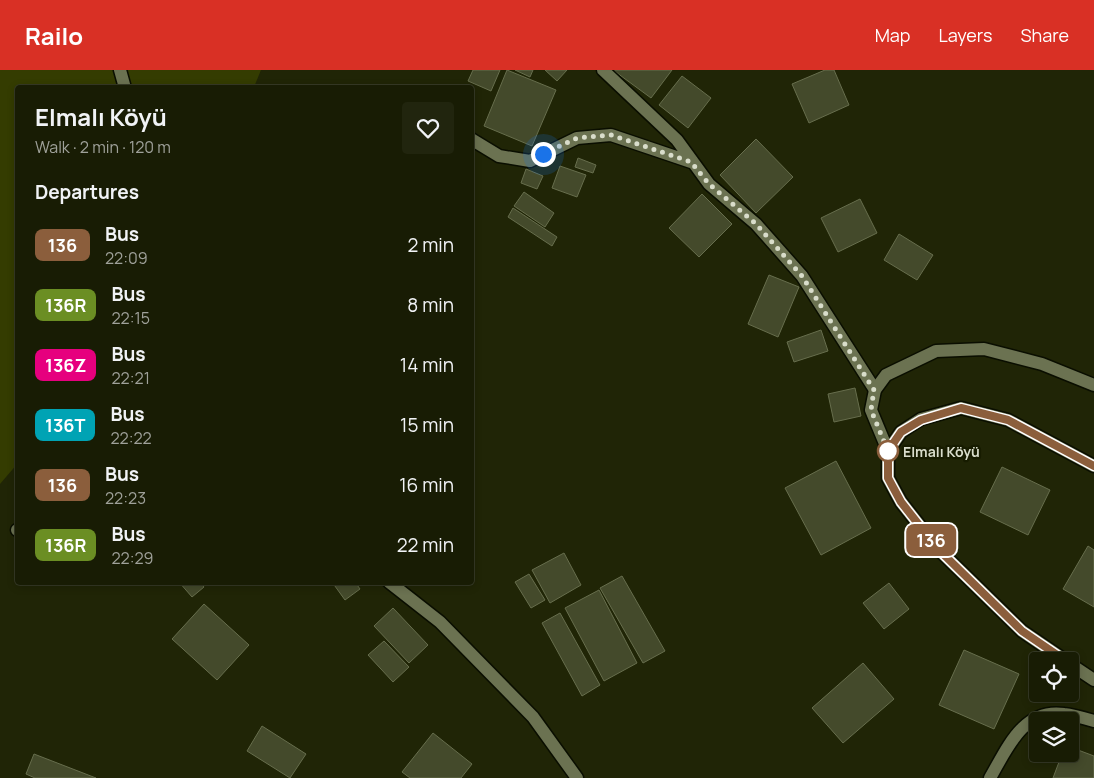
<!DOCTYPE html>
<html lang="en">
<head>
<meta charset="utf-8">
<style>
  :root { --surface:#181c04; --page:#21250e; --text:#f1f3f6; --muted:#9fa19a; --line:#363a26; --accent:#d93025 }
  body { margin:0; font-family:Manrope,sans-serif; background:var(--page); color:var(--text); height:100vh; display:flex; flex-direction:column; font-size:19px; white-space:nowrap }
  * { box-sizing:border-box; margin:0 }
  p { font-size:16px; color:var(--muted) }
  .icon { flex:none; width:28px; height:28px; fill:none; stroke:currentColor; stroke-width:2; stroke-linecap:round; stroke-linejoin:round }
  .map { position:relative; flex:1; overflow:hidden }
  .panel { position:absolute; left:15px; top:15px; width:459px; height:500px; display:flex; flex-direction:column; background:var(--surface); border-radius:5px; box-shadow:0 2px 8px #0003,0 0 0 1px var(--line) }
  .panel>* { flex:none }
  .badge { padding:0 10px; border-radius:8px; font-size:18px; line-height:32px }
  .fabs { position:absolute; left:1029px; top:582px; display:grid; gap:10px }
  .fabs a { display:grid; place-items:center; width:50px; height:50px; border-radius:5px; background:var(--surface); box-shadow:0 2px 8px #0003,0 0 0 1px var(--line); font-size:25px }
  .you { position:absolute; width:25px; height:25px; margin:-12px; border:4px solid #fff; border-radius:50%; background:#1a73e8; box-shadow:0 0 0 8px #1a73e833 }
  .map>.badge { position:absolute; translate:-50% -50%; box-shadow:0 0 0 2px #fff }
  h2 { padding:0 20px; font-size:19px; line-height:45px }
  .round { display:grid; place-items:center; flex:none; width:52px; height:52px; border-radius:5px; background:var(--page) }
  .headline { display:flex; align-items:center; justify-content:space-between; height:85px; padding:0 20px }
  h1 { font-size:24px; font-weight:700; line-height:38px }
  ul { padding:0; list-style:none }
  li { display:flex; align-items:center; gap:15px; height:60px; padding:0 20px }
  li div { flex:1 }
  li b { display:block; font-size:19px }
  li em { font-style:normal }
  li .badge { min-width:55px; font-weight:700; text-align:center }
  header { display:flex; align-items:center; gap:30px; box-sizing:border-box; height:70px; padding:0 25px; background:var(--accent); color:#fff }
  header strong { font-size:24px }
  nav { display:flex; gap:28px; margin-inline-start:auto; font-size:18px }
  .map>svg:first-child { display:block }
</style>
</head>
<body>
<header>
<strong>Railo</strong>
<nav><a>Map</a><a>Layers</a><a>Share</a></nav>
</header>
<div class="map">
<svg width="1094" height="708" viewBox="0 0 1094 708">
  <rect width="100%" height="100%" fill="#202506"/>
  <path fill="#343c01" d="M0,0H261L254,17L18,18V393L0,414Z"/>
  <path fill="#444a2b" stroke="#676e4d" d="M473,0H500L491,21L468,11Z
    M507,0L556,20L532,76L484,56Z
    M515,0H533L530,7Z
    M545,0H567L557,11Z
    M613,0H672L651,28Z
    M825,0H834L849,35L809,53L792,14Z
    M682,6L711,28L688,58L659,35Z
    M756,69L793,107L756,143L720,105Z
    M578,88L596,95L593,103L575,97Z
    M560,96L586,105L577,127L552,118Z
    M526,99L543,106L537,119L521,113Z
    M524,122L554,143L545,157L514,136Z
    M702,124L732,154L699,187L669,158Z
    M860,129L877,163L838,182L821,148Z
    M513,138L557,167L552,176L508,147Z
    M899,164L933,185L917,210L884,190Z
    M769,205L799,217L778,267L748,254Z
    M821,260L828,281L794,292L787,272Z
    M855,318L861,346L834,352L828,324Z
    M836,391L871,458L821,485L785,418Z
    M1002,397L1050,420L1028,465L980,442Z
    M1088,476L1094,480V537L1063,519Z
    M564,483L581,515L550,533L532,500Z
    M529,504L545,530L531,538L515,512Z
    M622,506L665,581L643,593L600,518Z
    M179,512H200L204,517L192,527Z
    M332,512H355L360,519L345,530Z
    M889,513L909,539L884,559L863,533Z
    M599,520L637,593L604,611L565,538Z
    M204,534L249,575L217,610L172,569Z
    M393,538L428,575L409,593L374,556Z
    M560,543L600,615L582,626L542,553Z
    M384,571L409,597L393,612L368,585Z
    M964,580L1019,604L994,659L939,635Z
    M863,593L894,629L843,673L812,638Z
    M262,656L306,684L290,708L247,681Z
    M433,663L472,694L461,708H410L402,702Z
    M1070,677L1094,686V708H1053L1062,684H1070Z
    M34,684L96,708H35L26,704Z"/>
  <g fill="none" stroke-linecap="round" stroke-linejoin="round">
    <g stroke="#0a0e00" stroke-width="15">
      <path id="service" d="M17,460H18
        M990,708C1007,679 1023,638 1064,644C1074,645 1084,648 1094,651"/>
    </g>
    <g stroke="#0a0e00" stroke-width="15">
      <path id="minor" d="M120,0L125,18
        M603,0L677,70L709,114L756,154L802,206L875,320
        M471,69L499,86L530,91L577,68L611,65L691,92
        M389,512L440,552L533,647L577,708"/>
    </g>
    <g stroke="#0a0e00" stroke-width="15">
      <path id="tertiary" d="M888,381L871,340L875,320L886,305L936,281L984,279L1042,294L1094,315
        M1066,591L1022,561L938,479L901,432L888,408V381L901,362L921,349L961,338L1008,350L1094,396
        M1070,594L1094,610"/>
    </g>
    <use href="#service" stroke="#6b7251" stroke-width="12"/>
    <use href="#minor" stroke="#6b7251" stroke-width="12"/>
    <use href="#tertiary" stroke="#6b7251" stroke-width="12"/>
  </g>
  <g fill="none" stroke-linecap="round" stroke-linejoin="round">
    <g stroke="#fff" stroke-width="11">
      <path id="line" d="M1066,591L1022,561L938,479L901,432L888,408V381L901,362L921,350L961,338L1008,350L1094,396"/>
    </g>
    <use href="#line" stroke="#8b5e3c" stroke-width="8"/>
    <path stroke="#d9ddcb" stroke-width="5" stroke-dasharray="0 9" d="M543,84L577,68L611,65L691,92L709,114L756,154L802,206L874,320L871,340L888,381"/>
  </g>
  <circle fill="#fff" stroke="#8b5e3c" stroke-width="2.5" cx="888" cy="381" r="10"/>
  <g text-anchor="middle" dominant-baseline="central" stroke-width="4.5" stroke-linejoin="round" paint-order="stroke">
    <g font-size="14" font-weight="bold" fill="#d9ddcb" stroke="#171c00" text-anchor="start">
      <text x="903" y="381">Elmalı Köyü</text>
    </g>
  </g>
</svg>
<div class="fabs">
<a><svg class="icon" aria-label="locate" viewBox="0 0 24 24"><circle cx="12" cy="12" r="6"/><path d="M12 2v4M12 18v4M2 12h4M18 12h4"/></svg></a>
<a><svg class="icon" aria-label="layers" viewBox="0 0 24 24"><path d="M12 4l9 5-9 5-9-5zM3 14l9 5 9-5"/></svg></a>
</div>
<div class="you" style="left:543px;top:84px"></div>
<b class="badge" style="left:931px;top:470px;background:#8b5e3c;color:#fff">136</b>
<section class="panel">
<div class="headline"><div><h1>Elmalı Köyü</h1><p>Walk · 2 min · 120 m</p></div><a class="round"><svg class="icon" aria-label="heart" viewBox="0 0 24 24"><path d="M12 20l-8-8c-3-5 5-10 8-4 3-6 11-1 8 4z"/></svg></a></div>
<h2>Departures</h2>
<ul>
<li><span class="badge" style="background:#8b5e3c;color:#fff">136</span><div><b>Bus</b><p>22:09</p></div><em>2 min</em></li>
<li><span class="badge" style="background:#6b8e23;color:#fff">136R</span><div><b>Bus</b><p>22:15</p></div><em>8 min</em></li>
<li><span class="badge" style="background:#e6007e;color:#fff">136Z</span><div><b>Bus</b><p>22:21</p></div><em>14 min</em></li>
<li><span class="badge" style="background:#00a3b4;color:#fff">136T</span><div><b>Bus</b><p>22:22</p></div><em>15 min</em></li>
<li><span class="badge" style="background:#8b5e3c;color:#fff">136</span><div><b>Bus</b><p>22:23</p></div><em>16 min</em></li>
<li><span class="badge" style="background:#6b8e23;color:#fff">136R</span><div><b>Bus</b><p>22:29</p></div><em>22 min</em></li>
</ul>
</section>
</div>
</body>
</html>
